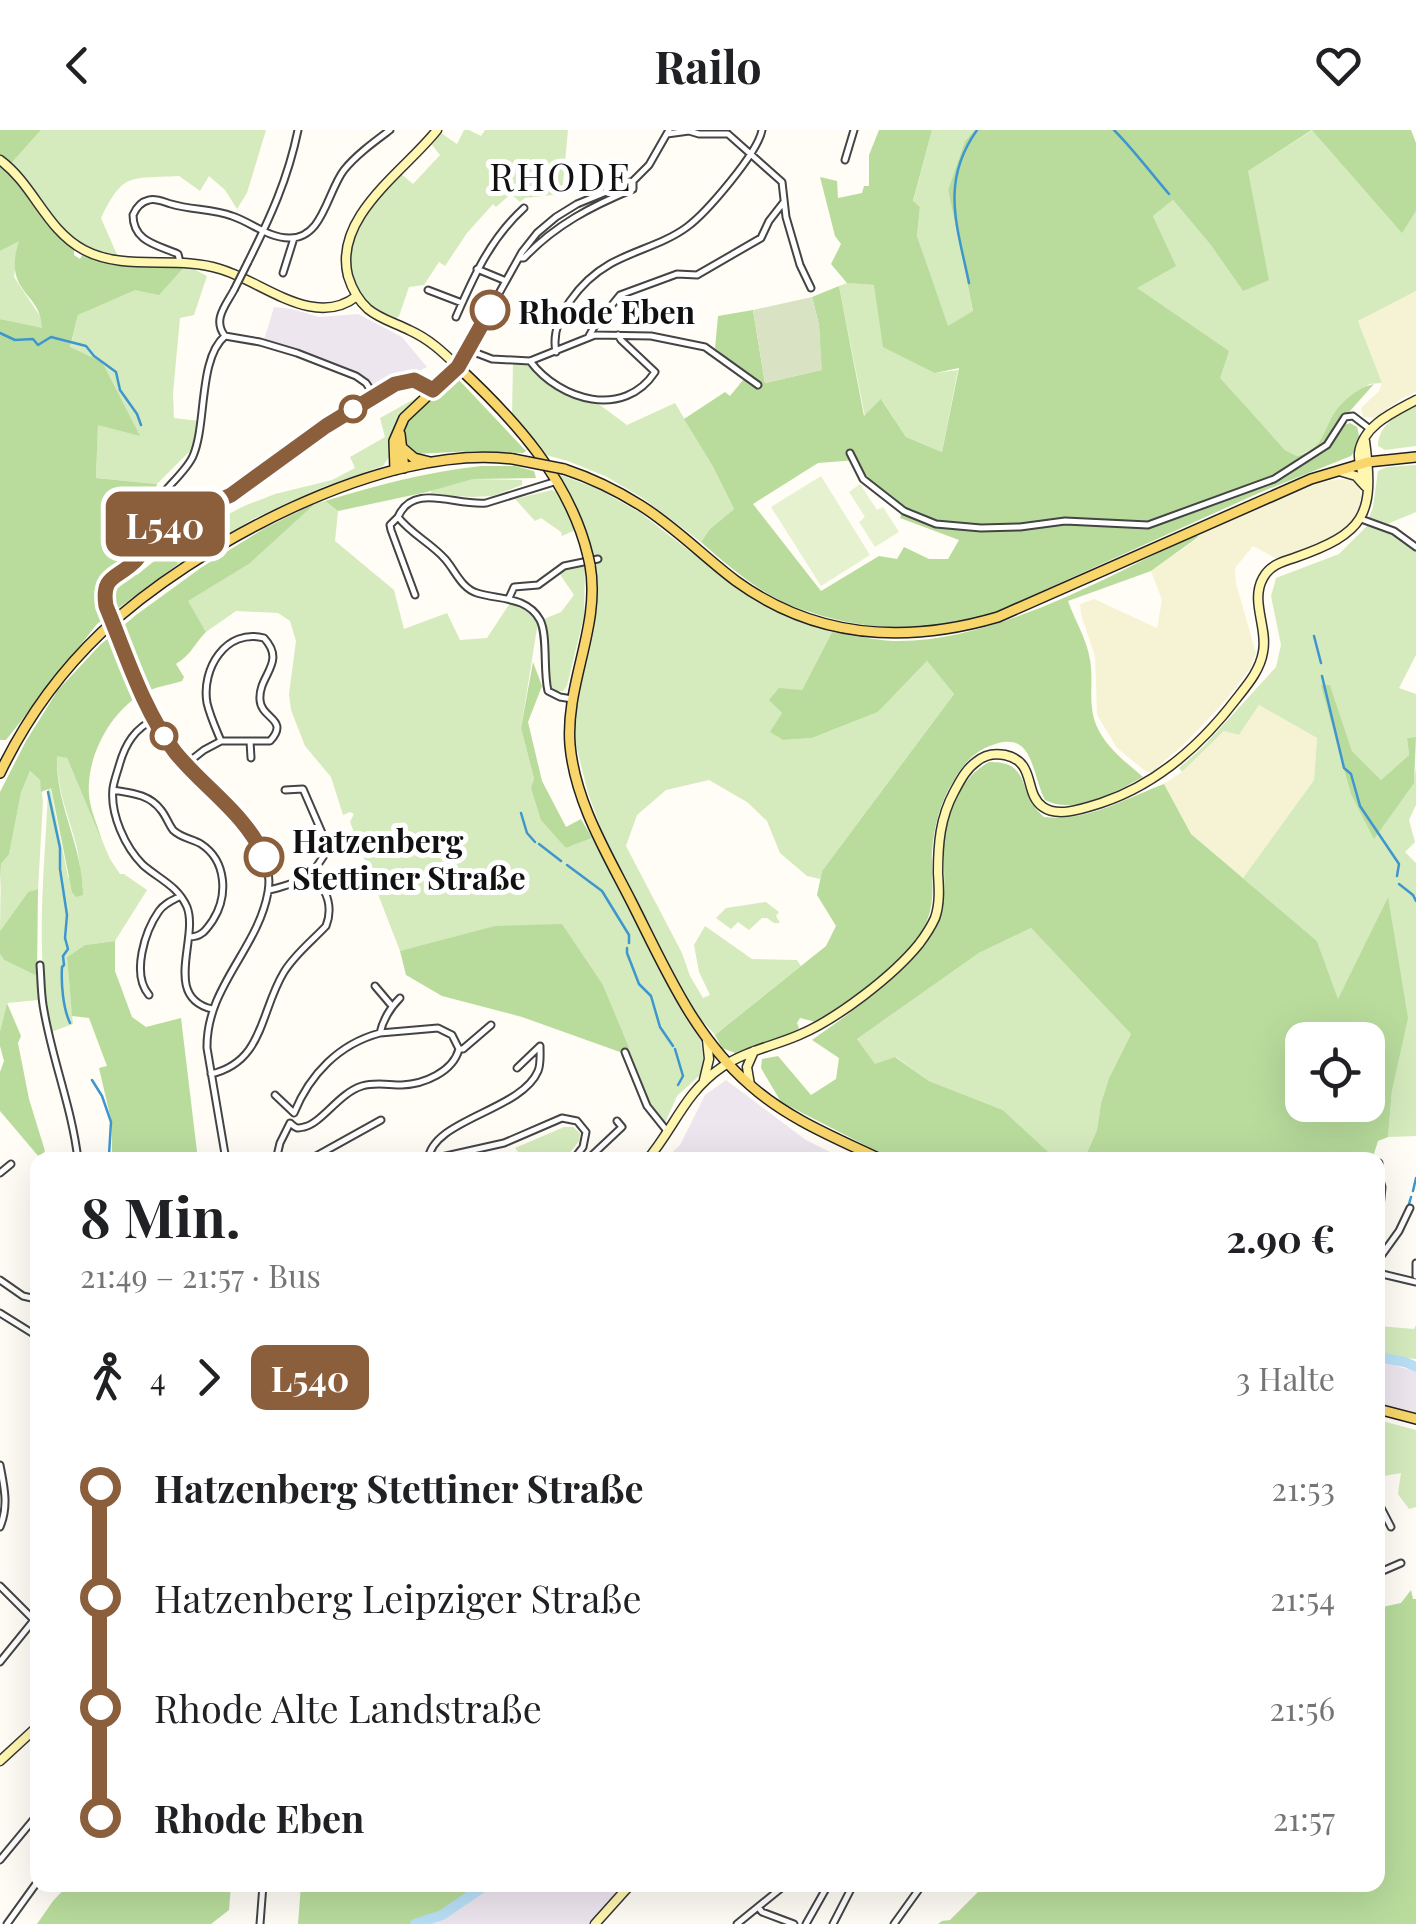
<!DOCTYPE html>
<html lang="de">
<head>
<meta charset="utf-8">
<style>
  :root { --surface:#fff; --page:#f6f6f6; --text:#202124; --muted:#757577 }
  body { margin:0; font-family:"Playfair Display",serif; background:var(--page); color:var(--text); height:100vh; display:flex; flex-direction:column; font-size:38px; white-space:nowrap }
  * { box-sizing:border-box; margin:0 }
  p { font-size:32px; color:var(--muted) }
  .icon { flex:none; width:55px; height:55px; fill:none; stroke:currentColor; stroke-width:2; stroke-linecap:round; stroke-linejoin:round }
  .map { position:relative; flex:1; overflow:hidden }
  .panel { position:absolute; left:30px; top:1022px; width:1355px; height:740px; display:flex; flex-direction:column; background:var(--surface); border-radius:20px; box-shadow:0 10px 40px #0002 }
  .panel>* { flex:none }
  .badge { padding:0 20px; border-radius:15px; font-size:35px; line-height:65px }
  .tools { position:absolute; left:1285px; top:892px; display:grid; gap:20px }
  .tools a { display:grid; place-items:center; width:100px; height:100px; border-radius:20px; background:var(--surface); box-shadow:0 10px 40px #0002; font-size:50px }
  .map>.badge { position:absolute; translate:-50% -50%; box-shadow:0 0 0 5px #fff }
  .legs { display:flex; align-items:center; gap:15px; height:110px; padding:0 50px; font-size:32px }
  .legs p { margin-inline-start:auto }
  .summary { display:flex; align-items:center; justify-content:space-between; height:170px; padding:0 50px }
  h1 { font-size:55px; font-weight:700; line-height:75px }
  ul { padding:0 50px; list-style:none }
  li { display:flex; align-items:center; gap:35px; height:110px; font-size:38px }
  li i { display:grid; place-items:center; width:15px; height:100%; margin:0 12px; background:currentColor }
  li i::after { content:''; width:25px; height:25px; margin:-12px; border:8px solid; border-radius:50%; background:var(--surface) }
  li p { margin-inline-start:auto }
  li:first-child i { background:linear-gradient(#0000 50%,currentColor 0) }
  li:last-child i { background:linear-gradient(currentColor 50%,#0000 0) }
  header { display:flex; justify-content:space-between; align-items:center; height:130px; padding:0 50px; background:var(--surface); font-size:45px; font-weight:700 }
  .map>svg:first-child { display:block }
</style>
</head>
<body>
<header><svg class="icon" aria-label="back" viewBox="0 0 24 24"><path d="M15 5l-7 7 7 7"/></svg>Railo<svg class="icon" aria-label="heart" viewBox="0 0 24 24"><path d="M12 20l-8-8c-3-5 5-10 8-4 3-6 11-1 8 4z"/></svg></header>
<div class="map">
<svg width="1416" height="1794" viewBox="0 0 1416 1794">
  <rect width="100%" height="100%" fill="#fffdf5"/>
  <path fill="#eee6ef" d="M274,177L292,179L319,187L358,184L402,207L427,237L378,260L364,248L264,210Z
    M726,950L806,1010L846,1030H664L680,1015L705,965Z
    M1378,1230L1416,1242V1285L1378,1275Z
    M490,1755H630L595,1794H424L443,1788L477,1766Z"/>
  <path fill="#f6f3d4" d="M1416,161V262L1401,269L1375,288L1363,287L1361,278L1379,261L1382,253L1358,191Z
    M1340,349L1350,350L1359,356L1361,367L1358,383L1348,396L1326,412L1277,429L1253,416L1235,438L1236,453L1256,523L1251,537L1227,569L1184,614L1151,643L1144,640L1117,618L1097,585L1095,527L1081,484L1080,474L1094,469L1157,498L1162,470L1151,441L1198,408L1196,404L1321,352Z
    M1259,575L1317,608L1314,650L1243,748L1191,704L1164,654L1182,642L1224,601L1239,605Z"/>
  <path fill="#d5ebbd" d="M41,0H266L247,63L237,79L225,60L209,46L200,61L179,46C130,49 124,41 101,88L118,127C61,115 48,72 10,34Z
    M464,0H469L481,6L485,0H568L562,64L525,68L520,72L511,64L496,77L493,74L467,103L445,136L439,132L424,155L409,157L399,186L395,190C359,173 338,139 356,100C366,79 384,60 400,43L413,54L440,25L432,15L441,3L457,14Z
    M932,0H975L965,11L948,60L973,182L947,197L917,106L920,77L913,72Z
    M1313,0L1402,102L1416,81V161L1358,191L1382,253L1369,254L1330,291L1326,305L1315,318L1297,326L1285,320L1136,158L1175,135L1153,86L1173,70L1210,114L1243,161L1248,41Z
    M20,109L14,147L42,189V199L0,189V121Z
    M186,135L207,146L194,185L180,188L173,263L174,288L199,291L193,318L157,354L96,348L98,294L139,305L70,218L78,185Z
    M847,153L874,155L935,243L958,240L942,322L906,307L882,270L865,287L839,156Z
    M513,234H526L549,253L573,266L600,275L627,295L675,273L712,335L734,379L710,399L701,412L644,369L607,347L568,331L546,325L512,284Z
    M418,267L398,290L392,303L389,327L383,336L323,357L253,389L178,434L169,419L198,400L244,376L275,364L332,350L355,338L350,327L385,307L380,288Z
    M1416,274V316L1385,320L1378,316C1378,295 1399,284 1416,274Z
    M1416,335V382L1385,395L1369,388L1373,377L1378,341L1387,337Z
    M558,344L598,359L639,382L736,457L781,483L832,502L802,560L770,570L782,583L771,602L783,610L812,608L878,582L927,531L954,564L822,741L820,749L807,746L780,723L767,691L747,672L709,650L666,660L637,685L626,716L682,823L690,846L703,868L710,865L699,842L694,815L705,796L752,829L797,830L801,836L715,905L691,878L644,789L604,707L588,663L575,611L577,561L594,445L589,411L572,366Z
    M472,349L522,350V355L492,366L472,367L430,364L432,360Z
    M552,360L559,364L575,400L562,406L561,402L541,388L535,391L515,369Z
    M325,371L338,381L335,411L394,460L404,499L447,483L460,510L487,508L510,473L526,480L538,492L521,598L534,649L566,718L592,708L679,876L701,911L704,935L699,946L677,966L665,993L651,975L603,855L418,817L400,821L350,692L354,684L350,682L343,685L331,647L305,616L291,580L289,564L296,511L290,491L278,483L236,481L206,502L187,471L249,434L316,373Z
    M1368,395L1399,407L1416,421V525L1399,558L1416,564V607L1407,608L1409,625L1381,650L1352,621L1330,555L1351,664L1413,653L1416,638V675L1409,690L1415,712L1405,722L1416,733V1006L1388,1007L1392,960L1387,769L1338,870L1317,811L1243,748L1314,650L1317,608L1259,575L1239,605L1224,601L1182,642L1179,638L1202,618L1276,537L1281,515L1271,466L1276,448L1339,424Z
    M585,435L584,486L567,556L563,561H556L550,556C546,534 549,511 544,489L561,482L574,465L559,443L567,438Z
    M57,625L67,628L110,729L120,744H124L147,760L115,811L85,815L67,827L73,894L51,902C34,821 45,740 48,659L50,657L68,747L83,758C80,745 80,731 77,718C69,686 56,659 57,625Z
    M30,641L40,650L43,671L38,759L28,762L0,801L1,734L9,723L21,663Z
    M766,772L779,782L776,786L780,793H774L767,788H762L749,800L738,792L731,799L716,788L726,778Z
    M1031,798L1131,904L1109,948L1101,973L1097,1000L1084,1030H1057L1003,980L929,951L896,927L875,935L857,909L979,823Z
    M0,824L4,830L37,846L38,870L7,873L0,901Z
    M564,997H573L580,1003L579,1011L564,1030H558L546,1024L524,1030L515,1018Z
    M1416,1195V1229L1378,1225V1196L1414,1199Z
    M1378,1290L1416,1300V1377L1409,1379L1398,1364L1401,1343L1378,1347Z"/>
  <path fill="#b9dc9c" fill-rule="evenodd" d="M0,0H41L5,40C24,54 31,74 45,91C53,102 64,111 74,120V125L80,129L83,124L120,135H186L159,165L135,160L78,185L70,217L102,232L140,306L98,295L96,348L157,354L130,436L137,445L169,419L178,434L97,494L6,610H0V189L42,198C41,161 2,164 19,111L0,121Z
    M879,0H932L913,71L920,77L917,106L948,196L973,181L948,60L965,11L975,0H1411L1416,13V81L1402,103L1312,0L1248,41L1269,150L1243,161L1210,114L1173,70L1153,86L1176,136L1137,158L1229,221L1220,248L1285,320L1297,326C1320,319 1320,311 1330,291C1338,274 1356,258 1374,254L1350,281L1342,287L1344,295L1350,293L1357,297C1361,310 1359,316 1351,326L1261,362L991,484C929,501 872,503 810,482C800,479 790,476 781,471C751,456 726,434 701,412L710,399L734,379L712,335L684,289L725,262L730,266L747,245L715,218L718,186L753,180L765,253L821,240L819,195L812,167L839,156L864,286L881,269L906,307L942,322L959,238L935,243L883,217L874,155L847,153L831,134L841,114L835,106L820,47L837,51L838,68L862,63L864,56H869V25ZM857,330L865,347L904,378L900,388L959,410L948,429H929L904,417L897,429L879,426L821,461L753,374L818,333Z
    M459,250L526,321L523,323L474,321L415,324L407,317C406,315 404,302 404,300C406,281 444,259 459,250Z
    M481,336H515L534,341L536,348L473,349L427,362L338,381L325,371C377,355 427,342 481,336Z
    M316,373L249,434L188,471L206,502C194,514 192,524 176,534L184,547L182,551C169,555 155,557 143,563C110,582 86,627 89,665C90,680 98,696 102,711L67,628L57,626C55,674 83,716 83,765L76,767L72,762L51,658L41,662L40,650L30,641L21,663L9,724L1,734L0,758V662L26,611L58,560L100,515L136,485L202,437L265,398Z
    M1196,404L1198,407L1151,441L1068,471C1075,491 1087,509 1090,530C1093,546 1090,563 1092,578C1095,609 1121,628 1143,647C1117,661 1075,686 1045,670C1030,640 1034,595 985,618C971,625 962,636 954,650C940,672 934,696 932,722C931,747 937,773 924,797C903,835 852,868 816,892L800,888L797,893L799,898L795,903L735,923L722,918L715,905L826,816L836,796L817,765L822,741L954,564L927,531L878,582L812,608L783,610L770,602L782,583L769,570L779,558L802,560L832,502C852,505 873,510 893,511C991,514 1109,446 1196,404Z
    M533,532L542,556L528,592L542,651L566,697L581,689L592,708L566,718L541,690L531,658L534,649L521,598Z
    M1321,555H1330L1352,621L1381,650L1409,625L1407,608L1416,607L1414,653L1374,709L1351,664Z
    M989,632C1033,631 1016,664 1044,687C1088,692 1124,669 1164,654L1191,704L1317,811L1338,869L1388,767L1408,888L1392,960L1388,1007L1378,1011L1372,1030H1340L1339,1028L1334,1030H1084L1097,1000L1101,973L1109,948L1131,904L1031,798L979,823L857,909L875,934L895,927L929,951L1003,980L1057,1030H1017L1016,1023H989L988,1030H894L781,972L761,938L762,929L778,926L811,965L836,949L839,928L812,910C851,882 917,838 937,794C948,770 943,742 944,717C944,700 948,687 955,672C963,653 972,642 989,632ZM1302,910H1368V975H1302Z
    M38,759L37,846L4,830L0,824V801L28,762Z
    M562,794L603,855L629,918L620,922L522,887L442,866L406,845L400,821L495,796Z
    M115,811V841L132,887L146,897L181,888L198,1030H112V994L99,938L107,936L89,888L72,886L67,827L85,815Z
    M7,873L21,906L18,913L29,969L45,1021L39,1027L0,981V942L4,931L0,916V901Z
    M1411,1460L1413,1469H1416V1794H938L942,1791L950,1790L985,1755H1378V1478L1401,1473Z
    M68,1755H231L229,1780L211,1794H37L53,1771Z
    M301,1755H490C470,1772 449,1786 424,1794H298Z"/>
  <path fill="#d9e3c4" d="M812,167L819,195L822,240L765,253L753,180Z"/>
  <path fill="#e6f2cf" d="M821,346L870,425L821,456L771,377Z
    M860,354L877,380L883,377L899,402L875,417L859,392L865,387L849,362Z"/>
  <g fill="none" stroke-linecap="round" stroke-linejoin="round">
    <path stroke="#3f96cf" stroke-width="2.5" d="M1114,0C1134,20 1150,42 1169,64
      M969,153C957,95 940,52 977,0
      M0,203L15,210L33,209L38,215L51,207L86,216L94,226L116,242L120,260L137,284L141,295
      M1314,506L1321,533
      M1322,546L1344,638L1351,644L1360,676L1399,734L1397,746
      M48,662L60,718V739L67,785L65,808L68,819L63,826L64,835L62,837C61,854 63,878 70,893
      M521,683L527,703L535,712
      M539,714L561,731
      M567,735L602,761L629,805V813
      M1399,754L1413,765L1416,771
      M627,818V823L639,854L651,866L660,897L673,916
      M675,919L683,946L678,955
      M92,950L102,966L111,992L109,1025L111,1030
      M1413,1061L1416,1048
      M1409,1074L1411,1067"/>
    <path stroke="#b9e0f7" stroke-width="10" d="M1378,1227L1405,1232L1416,1237
      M415,1794L442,1785L486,1755"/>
    <g stroke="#444" stroke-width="9">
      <path id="street" d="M667,4L689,1L699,4H728L782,52L786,87L800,135L811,158
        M845,30L854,0
        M520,128H524C555,95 592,76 633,59V51
        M180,132L178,124C158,115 133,112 133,85C136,78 140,72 149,70C156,68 164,72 171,74C191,80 213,79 232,86C251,92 268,108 289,108C323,109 327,62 344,40C356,25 374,12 390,0
        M248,132C270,88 288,49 298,0
        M477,139L506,151
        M283,143L294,108
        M234,160C226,175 212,190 225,206L260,212L297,223L356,246L366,253L374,265
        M428,160L462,173
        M456,187C474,146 490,109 524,78
        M589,206L594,197L620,165L677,144L697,145L761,108L769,91L783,73
        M470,219L479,224L492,229L530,231L595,205L651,206L705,217L758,255
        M556,222C549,188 582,150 610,134C635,120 664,114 687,97C706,83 758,23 762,0
        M530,231C560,271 624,289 655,242L621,210L618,205
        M458,237L522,122L537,103L556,87L577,74L633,51L649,35L669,0
        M850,323L863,349L904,381L936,394L981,398L1020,397L1065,391L1148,395L1274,349L1327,315L1345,287L1353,286L1370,299
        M557,351L486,373C455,376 413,352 398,387C411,404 431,413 445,429C455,440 461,458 477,463C499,470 527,466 540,490C548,505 543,541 548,561L560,567L572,569
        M398,387L390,395L391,400L415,465
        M1361,389L1394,401L1416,417
        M149,403L231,365L326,296L395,255L414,250L433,260
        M509,468L514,457L538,455L564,436L598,429
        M106,476C101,445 117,449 134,432C142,425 146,413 149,403C136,377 183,350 193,326C207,294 198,229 225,206
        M120,509C134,541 145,576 165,607C176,624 190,640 204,654C232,684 276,715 268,762C258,819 206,857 207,918L226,1030
        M155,589C135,598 125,614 119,636C117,643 114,651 113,658C110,684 125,717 143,735C159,749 178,756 187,777C199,808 162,867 212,879
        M250,611L251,628
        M186,634L204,620L221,611C216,599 210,586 207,573C201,539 226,498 264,508C287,533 258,545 260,570C261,589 290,589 270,611H221
        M113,660C131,663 149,664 161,680C166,686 169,695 173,700C181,708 193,709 201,714C227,731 228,766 213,790C206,800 202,807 189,807
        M285,660L303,659L326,712L325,724L313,742L310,751
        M40,835C41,848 41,862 43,875C51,927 72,977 78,1030
        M375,856L392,876
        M149,865C131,844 145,801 159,781C164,774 171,771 179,767
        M400,868C390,878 383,890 380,903L438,898L452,905L459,919
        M625,922L647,976L667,1001
        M211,944C264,932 260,881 284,842C295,824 312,811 326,796C332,781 330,757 311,752C299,749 281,758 269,760
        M275,965L294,983C310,944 339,914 380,903
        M276,1030L280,1013L290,993C296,998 296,999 304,997C322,993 339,963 362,956C375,952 388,955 402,955C424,954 453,942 459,919H463L491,895
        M309,1030L381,990
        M428,1030L504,1013L562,988L577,991L586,1002L583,1017L573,1030
        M428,1030C432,989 521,981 538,941C541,934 540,924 540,916L517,938
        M587,1030L622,997L617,991
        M0,1043L11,1034
        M1381,1126L1399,1101L1410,1078
        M1378,1131V1098L1382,1057L1379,1047V1033
        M1416,1133V1146
        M38,1135L35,1160L38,1191
        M1378,1143L1416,1152
        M0,1150L23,1166L36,1169
        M0,1183L32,1203L38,1202
        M0,1335C4,1356 9,1376 0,1397
        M1378,1372L1391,1397
        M1378,1443L1401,1433
        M0,1456L38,1494
        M0,1532L38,1485
        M0,1730L38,1684
        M758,1777L762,1782L794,1794
        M7,1794L38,1751
        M260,1794L263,1755
        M737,1794L785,1755
        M806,1794L828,1755
        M833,1794L853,1755
        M894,1794L922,1755"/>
    </g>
    <g stroke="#333" stroke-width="11">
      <path id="secondary" d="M437,0C406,40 333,86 348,146C352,159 358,170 368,179C380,189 395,193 409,200C429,209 443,222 458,237
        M0,30C34,55 46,100 84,120C126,142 176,125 220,139C262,151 314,200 357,166
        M1339,341L1356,346L1365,356
        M1366,355C1364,346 1358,334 1359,323C1363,295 1394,282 1416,270
        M704,950L709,929L707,910
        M750,955L747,937L754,921
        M647,1030C675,997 684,963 722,937C745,921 774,916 799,905C837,889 893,846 919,814C925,806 931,797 935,788C940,774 939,758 938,743C938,714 940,688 954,662C960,651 966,639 976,632C984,625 995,623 1005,625C1037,632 1023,663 1043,677C1058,688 1085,678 1101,673C1158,654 1202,614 1237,568C1248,554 1260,540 1263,522C1268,498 1250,471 1263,448C1269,436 1281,432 1294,428C1365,403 1375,386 1365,311
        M0,1631L38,1596
        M595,1794L630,1755"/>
    </g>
    <g stroke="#222" stroke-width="12">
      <path id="primary" d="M400,304L404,338
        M400,316L414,328L430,332
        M564,339C591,348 616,360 640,375C674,396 704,427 736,451C816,509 906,514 998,487L1311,349L1368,332L1416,327
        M395,340L394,311L404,288L458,237C514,289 570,350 588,426
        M590,435C601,496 565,554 570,615C575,671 606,722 631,771C664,836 693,906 750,955C788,989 836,1008 882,1030
        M0,643C25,591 60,542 102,502C193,416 385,312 513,329
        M1378,1279L1416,1289"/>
    </g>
    <use href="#street" stroke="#fff" stroke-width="5"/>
    <use href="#secondary" stroke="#fff6b0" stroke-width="8"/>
    <use href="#primary" stroke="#f9d66b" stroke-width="9"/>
    <g stroke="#444" stroke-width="9" stroke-linecap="butt">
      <path id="street-bridge" d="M234,160L248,132
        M106,476L120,509"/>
    </g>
    <g stroke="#222" stroke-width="12" stroke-linecap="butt">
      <path id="primary-bridge" d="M513,329L564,339
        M588,426L590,435"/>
    </g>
    <use href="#street-bridge" stroke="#fff" stroke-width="5"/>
    <use href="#primary-bridge" stroke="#f9d66b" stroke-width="9"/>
  </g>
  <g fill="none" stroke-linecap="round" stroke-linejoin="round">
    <g stroke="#fff" stroke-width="22">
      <path id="line-1" d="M264,727C247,685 203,657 175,622C143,580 126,524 106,476C101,445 117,449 134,432C142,425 146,413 149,403L231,365L326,296L395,254L414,250L433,260L458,237L490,180"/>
    </g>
    <use href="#line-1" stroke="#8b5e3c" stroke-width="15"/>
  </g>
  <g fill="#fff" stroke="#8b5e3c" stroke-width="5">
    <circle cx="490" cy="180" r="18"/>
    <circle cx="353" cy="279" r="12"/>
    <circle cx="164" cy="606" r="12"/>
    <circle cx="264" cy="727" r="18"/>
  </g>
  <g text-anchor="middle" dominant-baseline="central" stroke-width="10" stroke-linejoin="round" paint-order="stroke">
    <g font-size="32" font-weight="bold" fill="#111" stroke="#fff" text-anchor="start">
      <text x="518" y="180">Rhode Eben</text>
      <text x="292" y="709">Hatzenberg<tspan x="292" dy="37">Stettiner Straße</tspan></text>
    </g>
    <g font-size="38" letter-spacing="2.5" fill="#111" stroke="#fff">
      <text x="561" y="45">RHODE</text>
    </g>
  </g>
</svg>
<div class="tools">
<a><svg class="icon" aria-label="locate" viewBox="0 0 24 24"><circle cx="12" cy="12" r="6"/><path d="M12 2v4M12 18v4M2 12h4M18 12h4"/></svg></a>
</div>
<b class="badge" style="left:165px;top:394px;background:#8b5e3c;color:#fff">L540</b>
<section class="panel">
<div class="summary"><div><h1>8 Min.</h1><p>21:49 – 21:57 · Bus</p></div><b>2.90 €</b></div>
<div class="legs"><svg class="icon" aria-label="walk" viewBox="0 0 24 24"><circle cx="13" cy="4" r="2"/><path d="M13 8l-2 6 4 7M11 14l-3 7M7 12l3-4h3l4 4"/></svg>4<svg class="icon" aria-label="forward" viewBox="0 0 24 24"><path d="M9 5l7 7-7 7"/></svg><b class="badge" style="background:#8b5e3c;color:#fff">L540</b><p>3 Halte</p></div>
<ul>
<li><i style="color:#8b5e3c"></i><b>Hatzenberg Stettiner Straße</b><p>21:53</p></li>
<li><i style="color:#8b5e3c"></i><span>Hatzenberg Leipziger Straße</span><p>21:54</p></li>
<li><i style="color:#8b5e3c"></i><span>Rhode Alte Landstraße</span><p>21:56</p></li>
<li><i style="color:#8b5e3c"></i><b>Rhode Eben</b><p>21:57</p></li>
</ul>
</section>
</div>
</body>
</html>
